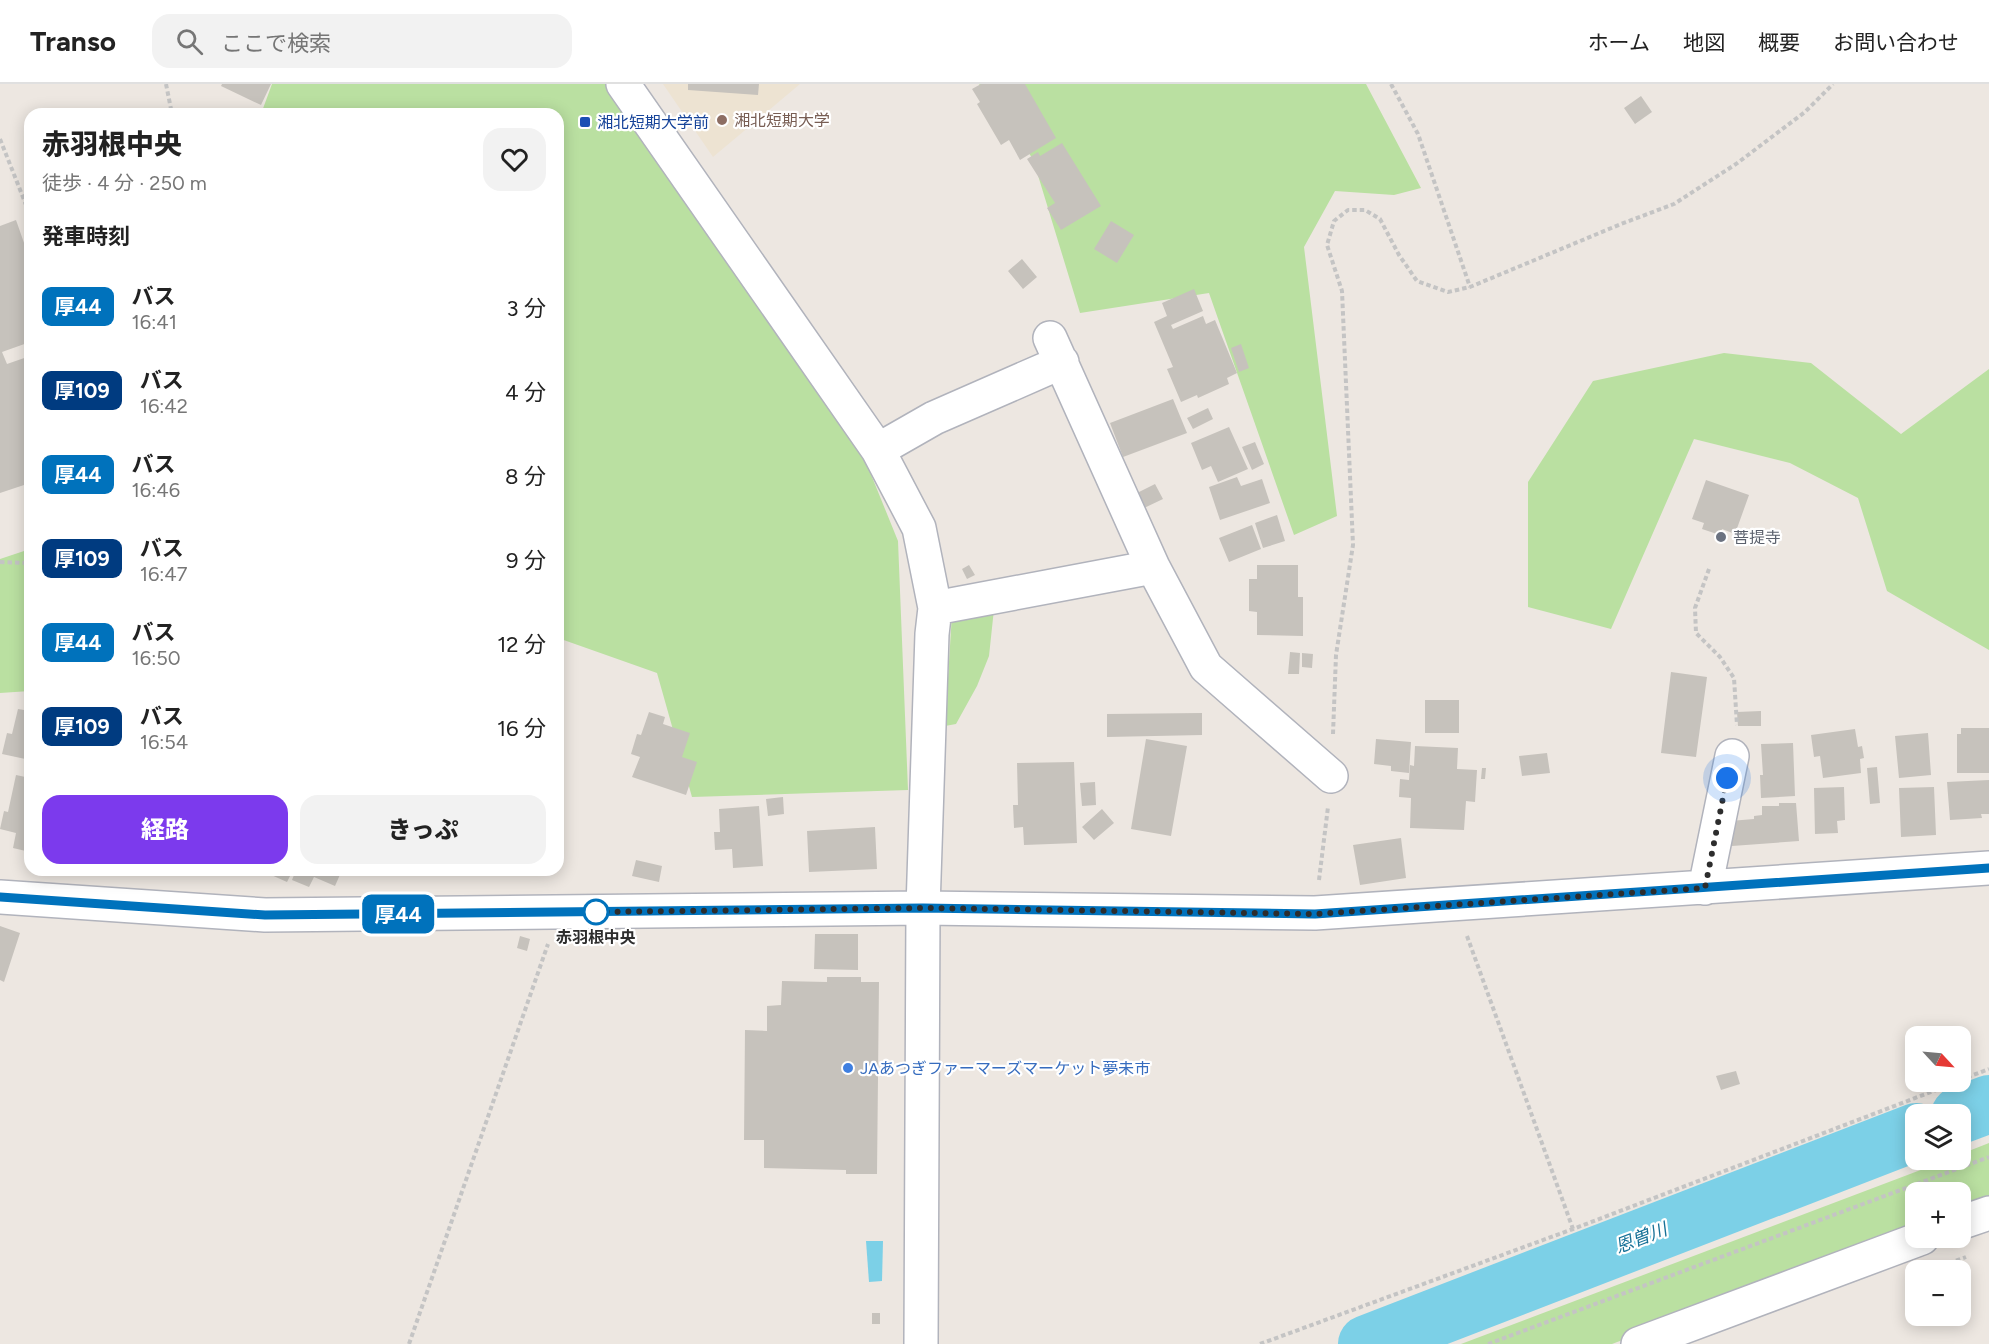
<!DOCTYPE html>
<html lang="ja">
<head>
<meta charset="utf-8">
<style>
  :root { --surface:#fff; --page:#f2f2f2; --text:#222; --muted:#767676; --line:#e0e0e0; --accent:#7c3aed }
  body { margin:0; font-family:Figtree,"Noto Sans JP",sans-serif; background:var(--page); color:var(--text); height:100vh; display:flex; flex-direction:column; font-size:22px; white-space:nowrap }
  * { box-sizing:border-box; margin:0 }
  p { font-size:20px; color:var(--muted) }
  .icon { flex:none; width:33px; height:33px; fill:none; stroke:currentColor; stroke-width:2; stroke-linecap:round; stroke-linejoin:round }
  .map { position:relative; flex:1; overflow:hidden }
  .drawer { position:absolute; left:24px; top:24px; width:540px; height:768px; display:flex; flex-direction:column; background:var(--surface); border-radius:18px; box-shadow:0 3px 15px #0003 }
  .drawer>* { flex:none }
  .badge { padding:0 12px; border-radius:9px; font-size:21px; line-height:39px }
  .needle { width:39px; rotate:116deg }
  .buttons { position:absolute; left:1905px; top:942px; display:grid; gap:12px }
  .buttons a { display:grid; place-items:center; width:66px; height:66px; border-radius:12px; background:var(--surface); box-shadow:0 3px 15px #0003; font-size:30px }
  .you { position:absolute; width:30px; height:30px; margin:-15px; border:4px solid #fff; border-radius:50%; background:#1a73e8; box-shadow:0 0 0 9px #1a73e833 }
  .map>.badge { position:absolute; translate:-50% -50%; box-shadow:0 0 0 3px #fff }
  h2 { padding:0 18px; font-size:22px; line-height:54px }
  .round { display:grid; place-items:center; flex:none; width:63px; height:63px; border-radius:18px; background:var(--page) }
  .overview { display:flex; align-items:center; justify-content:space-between; height:102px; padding:0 18px }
  h1 { font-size:28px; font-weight:800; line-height:45px }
  .action { display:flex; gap:12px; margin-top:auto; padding:12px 18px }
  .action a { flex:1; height:69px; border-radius:18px; background:var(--accent); color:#fff; font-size:24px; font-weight:800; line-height:69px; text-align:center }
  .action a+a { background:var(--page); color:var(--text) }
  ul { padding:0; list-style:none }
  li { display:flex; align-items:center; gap:18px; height:84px; padding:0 18px }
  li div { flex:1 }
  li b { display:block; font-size:22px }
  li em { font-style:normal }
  li .badge { min-width:66px; font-weight:700; text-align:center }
  header { display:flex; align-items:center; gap:36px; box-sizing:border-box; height:84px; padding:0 30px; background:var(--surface); border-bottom:2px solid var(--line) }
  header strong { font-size:28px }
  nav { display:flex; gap:33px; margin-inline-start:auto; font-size:21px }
  .search { width:420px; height:54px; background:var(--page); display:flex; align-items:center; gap:15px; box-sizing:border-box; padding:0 21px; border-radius:18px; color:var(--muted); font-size:22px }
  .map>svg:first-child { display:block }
</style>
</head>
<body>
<header>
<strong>Transo</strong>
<div class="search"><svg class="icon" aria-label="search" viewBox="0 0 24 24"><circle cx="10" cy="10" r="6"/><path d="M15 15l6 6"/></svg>ここで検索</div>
<nav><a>ホーム</a><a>地図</a><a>概要</a><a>お問い合わせ</a></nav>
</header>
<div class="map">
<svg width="1989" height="1260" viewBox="0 0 1989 1260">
  <rect width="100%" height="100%" fill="#ede7e1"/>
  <path fill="#ede3d2" d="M663,0H800L713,73Z"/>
  <path fill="#bae0a1" d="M272,0H615L829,287L898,457L908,706L692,713L657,589L558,554V30H261Z
    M979,0H1366L1421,104L1394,111L1335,107L1304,163L1337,432L1294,451L1209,209L1080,229L1033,75Z
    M1724,269L1811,279L1901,350L1989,285V566L1887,507L1858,414L1790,379L1694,355L1611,545L1528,523V398L1593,297Z
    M30,465V607L0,609V475Z
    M994,525L989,572L977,602L956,640L945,642L952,530Z
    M1989,1059V1116L1961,1127L1960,1108H1916L1915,1144L1612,1260H1461L1947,1076H1960L1961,1070Z"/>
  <path fill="#7cd0e7" d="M866,1157H883L882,1197L869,1198Z"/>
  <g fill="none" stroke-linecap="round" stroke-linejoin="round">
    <path stroke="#7cd0e7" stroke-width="58" d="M1960,1031L1989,1020
      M1367,1260L1916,1048"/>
  </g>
  <path fill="#c6c2bc" d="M222,0H271L261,21L221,2Z
    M688,0H759L758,11L688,6Z
    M981,0H1025L1056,54L1020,76L1009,56L1001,61L977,20L980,18L972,5Z
    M1641,12L1652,28L1635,40L1624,24Z
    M1062,59L1101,122L1061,146L1047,124L1055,119L1027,75L1038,68L1040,72Z
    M16,136L30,176V258L2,268L7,280L30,272V399L0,409V142Z
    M1111,137L1134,151L1117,179L1094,165Z
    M1022,175L1037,193L1023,205L1008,187Z
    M1194,205L1203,227L1171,241L1173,245L1203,232L1206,240L1215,236L1237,289L1227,294L1229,300L1198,314L1197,311L1181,318L1167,285L1173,283L1154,238L1167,232L1162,219Z
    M1241,260L1249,284L1239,288L1231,264Z
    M1173,315L1187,349L1123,373L1110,339Z
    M1208,324L1213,335L1193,345L1187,334Z
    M1229,343L1248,385L1218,398L1211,382L1202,386L1191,359Z
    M1255,358L1264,380L1252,386L1242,363Z
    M1237,393L1241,402L1262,395L1270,419L1220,436L1209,403Z
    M1706,396L1749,411L1735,450L1722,445L1720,451L1702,445L1704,439L1692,435Z
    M1155,400L1163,415L1142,425L1135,410Z
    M1277,431L1285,457L1263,464L1255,439Z
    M1252,441L1261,465L1229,478L1219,454Z
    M969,481L975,491L967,495L962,485Z
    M1257,481H1298V513H1303V552L1257,551V528L1249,527V495H1257Z
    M1290,568L1300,569L1299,590H1288Z
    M1302,569L1313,570L1312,584L1302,583Z
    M1671,588L1707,593L1696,673L1661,669Z
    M1425,616H1459V649H1425Z
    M18,625L30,627V676L2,670L7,649L12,650Z
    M1761,627V642H1738L1737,628Z
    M649,628L665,633L663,640L690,649L682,673L697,678L686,711L632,693L640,673L631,670L637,650L641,651Z
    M1202,629V651L1107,653V630Z
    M1961,644H1989V689H1957V650H1961Z
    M1855,645L1858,663L1862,662L1864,674L1860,675L1861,689L1823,694L1820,672L1814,673L1811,651Z
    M1928,649L1931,691L1899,694L1895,652Z
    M1146,655L1187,662L1171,752L1131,745Z
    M1376,655L1411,658L1409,689L1391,687V682L1374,680Z
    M1793,659L1795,712L1761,714L1760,691H1763L1761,660Z
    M1415,662L1458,664L1457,685L1477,686L1475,718L1466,717L1464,746L1410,744L1411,714L1399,713L1400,695L1409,696L1410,681L1414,682Z
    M1547,669L1550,689L1522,692L1519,672Z
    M1074,678L1077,759L1024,761L1023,743L1014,744L1013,721H1018L1017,679Z
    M1877,683L1880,719L1870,720L1867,684Z
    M1482,684H1486L1485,695H1481Z
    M16,691L30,694V768L13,764L16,749L0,745L4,727L8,728Z
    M1989,696V730H1981L1982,734L1950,736L1947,698Z
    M1095,698L1096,721L1082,722L1080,699Z
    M1844,703L1845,736L1837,737L1838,749L1815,750L1814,704Z
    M1934,703L1936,751L1901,753L1899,704Z
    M783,713L784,730L768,732L766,715Z
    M1779,719H1796L1799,757L1732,762L1730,737L1754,735V732L1762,731V722H1779Z
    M759,722L763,782L733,784L732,765L715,766L714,748H720L719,725Z
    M1102,725L1114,739L1094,756L1082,743Z
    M875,743L877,785L809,788L807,747Z
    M1401,754L1406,794L1360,801L1353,761Z
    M636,776L662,782L659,798L632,792Z
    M260,786H293L287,798Z
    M296,786H342L335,802L314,793L309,803L292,796Z
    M0,842L20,849L4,898L0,896Z
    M815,850H858V886L814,885Z
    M520,852L530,855L527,867L517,864Z
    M827,893H861V898H879L877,1090H846V1086L764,1084V1056H744L745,946L767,947V922L781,921L782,897L827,898Z
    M1736,987L1740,1000L1721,1006L1716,992Z
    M872,1229H880V1240H872Z"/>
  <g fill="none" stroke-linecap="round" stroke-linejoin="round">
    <g stroke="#b1b3bc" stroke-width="36">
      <path id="minor" d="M623,0L878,366L919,444L935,524L932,550L923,824L921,1260
        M1050,254L1153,483L1206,583L1331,692
        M878,366L934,334L1062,278
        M935,524L1153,483
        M1705,804L1732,672
        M0,813L265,831L923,824L1315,829L1989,784
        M1960,1139L1989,1129
        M1638,1260L1922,1154"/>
    </g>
    <path stroke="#c4c4c4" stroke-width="4" stroke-dasharray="4.5 3" stroke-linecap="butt" d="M166,0L172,30
      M1391,0L1418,50L1470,203
      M0,55L30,131
      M0,478L30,479
      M1709,485L1695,524L1696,549L1720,573L1734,594L1737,641
      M1333,650L1336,571L1353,461L1342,207L1327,161L1334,137L1348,126H1365L1380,135L1399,171L1417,197L1448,208L1470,203L1621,140L1674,120L1736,80L1805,28L1833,0
      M1319,796L1328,723
      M1467,852L1573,1145
      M1960,996L1989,985
      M1942,1182L1966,1173
      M409,1260L548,860
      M1260,1260L1573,1145L1957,998
      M1488,1260L1989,1073"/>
    <use href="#minor" stroke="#fff" stroke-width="33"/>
  </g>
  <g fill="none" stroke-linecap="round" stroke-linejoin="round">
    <g stroke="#fff" stroke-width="14">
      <path id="line" d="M0,813L265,831L923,824L1315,830L1989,784"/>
    </g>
    <use href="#line" stroke="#0072bc" stroke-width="9"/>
    <path stroke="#2d2d2d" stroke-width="6" stroke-dasharray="0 10.8" d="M596,828L923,824L1315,830L1705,804L1727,694"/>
  </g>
  <circle fill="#8d6e63" stroke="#fff" stroke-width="2" cx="722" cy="36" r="6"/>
  <rect fill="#1a4fb4" stroke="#fff" stroke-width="2" x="579" y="32" width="12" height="12" rx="3"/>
  <circle fill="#6b7280" stroke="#fff" stroke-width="2" cx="1721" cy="453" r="6"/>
  <circle fill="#fff" stroke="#0072bc" stroke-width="3" cx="596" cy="828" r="12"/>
  <circle fill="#3f7fe0" stroke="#fff" stroke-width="2" cx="848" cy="984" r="6"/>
  <g text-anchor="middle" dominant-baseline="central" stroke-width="4.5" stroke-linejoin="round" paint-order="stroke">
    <g font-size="16" fill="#785e54" stroke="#fff" text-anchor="start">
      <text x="734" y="36">湘北短期大学</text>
    </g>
    <g font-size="16" fill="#164399" stroke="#fff" text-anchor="start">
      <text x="597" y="38">湘北短期大学前</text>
    </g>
    <g font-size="16" fill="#5b616d" stroke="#fff" text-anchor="start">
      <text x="1733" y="453">菩提寺</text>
    </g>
    <g font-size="16" font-weight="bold" fill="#2d2d2d" stroke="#fff">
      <text x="596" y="853">赤羽根中央</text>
    </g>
    <g font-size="16" fill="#366cbe" stroke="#fff" text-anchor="start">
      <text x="860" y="984">JAあつぎファーマーズマーケット夢未市</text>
    </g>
    <g font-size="18" font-style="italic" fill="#177197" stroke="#fff">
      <text transform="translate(1641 1154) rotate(-21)">恩曽川</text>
    </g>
  </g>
</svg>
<div class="buttons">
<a><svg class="needle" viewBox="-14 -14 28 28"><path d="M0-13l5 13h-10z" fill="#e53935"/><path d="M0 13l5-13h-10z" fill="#767676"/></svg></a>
<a><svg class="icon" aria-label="layers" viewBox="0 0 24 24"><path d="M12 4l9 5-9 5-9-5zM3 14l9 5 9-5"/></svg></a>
<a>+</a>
<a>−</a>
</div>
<div class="you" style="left:1727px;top:694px"></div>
<b class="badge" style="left:398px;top:830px;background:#0072bc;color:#fff">厚44</b>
<section class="drawer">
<div class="overview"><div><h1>赤羽根中央</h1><p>徒歩 · 4 分 · 250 m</p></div><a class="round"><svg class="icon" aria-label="heart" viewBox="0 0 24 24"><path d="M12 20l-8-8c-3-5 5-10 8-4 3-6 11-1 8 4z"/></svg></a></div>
<h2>発車時刻</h2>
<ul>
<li><span class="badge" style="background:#0072bc;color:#fff">厚44</span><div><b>バス</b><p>16:41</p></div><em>3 分</em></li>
<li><span class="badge" style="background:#003b80;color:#fff">厚109</span><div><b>バス</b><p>16:42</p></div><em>4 分</em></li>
<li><span class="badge" style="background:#0072bc;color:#fff">厚44</span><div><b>バス</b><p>16:46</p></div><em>8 分</em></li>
<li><span class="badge" style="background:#003b80;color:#fff">厚109</span><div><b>バス</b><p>16:47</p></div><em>9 分</em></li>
<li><span class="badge" style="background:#0072bc;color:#fff">厚44</span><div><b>バス</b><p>16:50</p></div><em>12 分</em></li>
<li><span class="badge" style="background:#003b80;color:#fff">厚109</span><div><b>バス</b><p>16:54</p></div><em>16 分</em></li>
</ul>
<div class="action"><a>経路</a><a>きっぷ</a></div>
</section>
</div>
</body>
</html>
